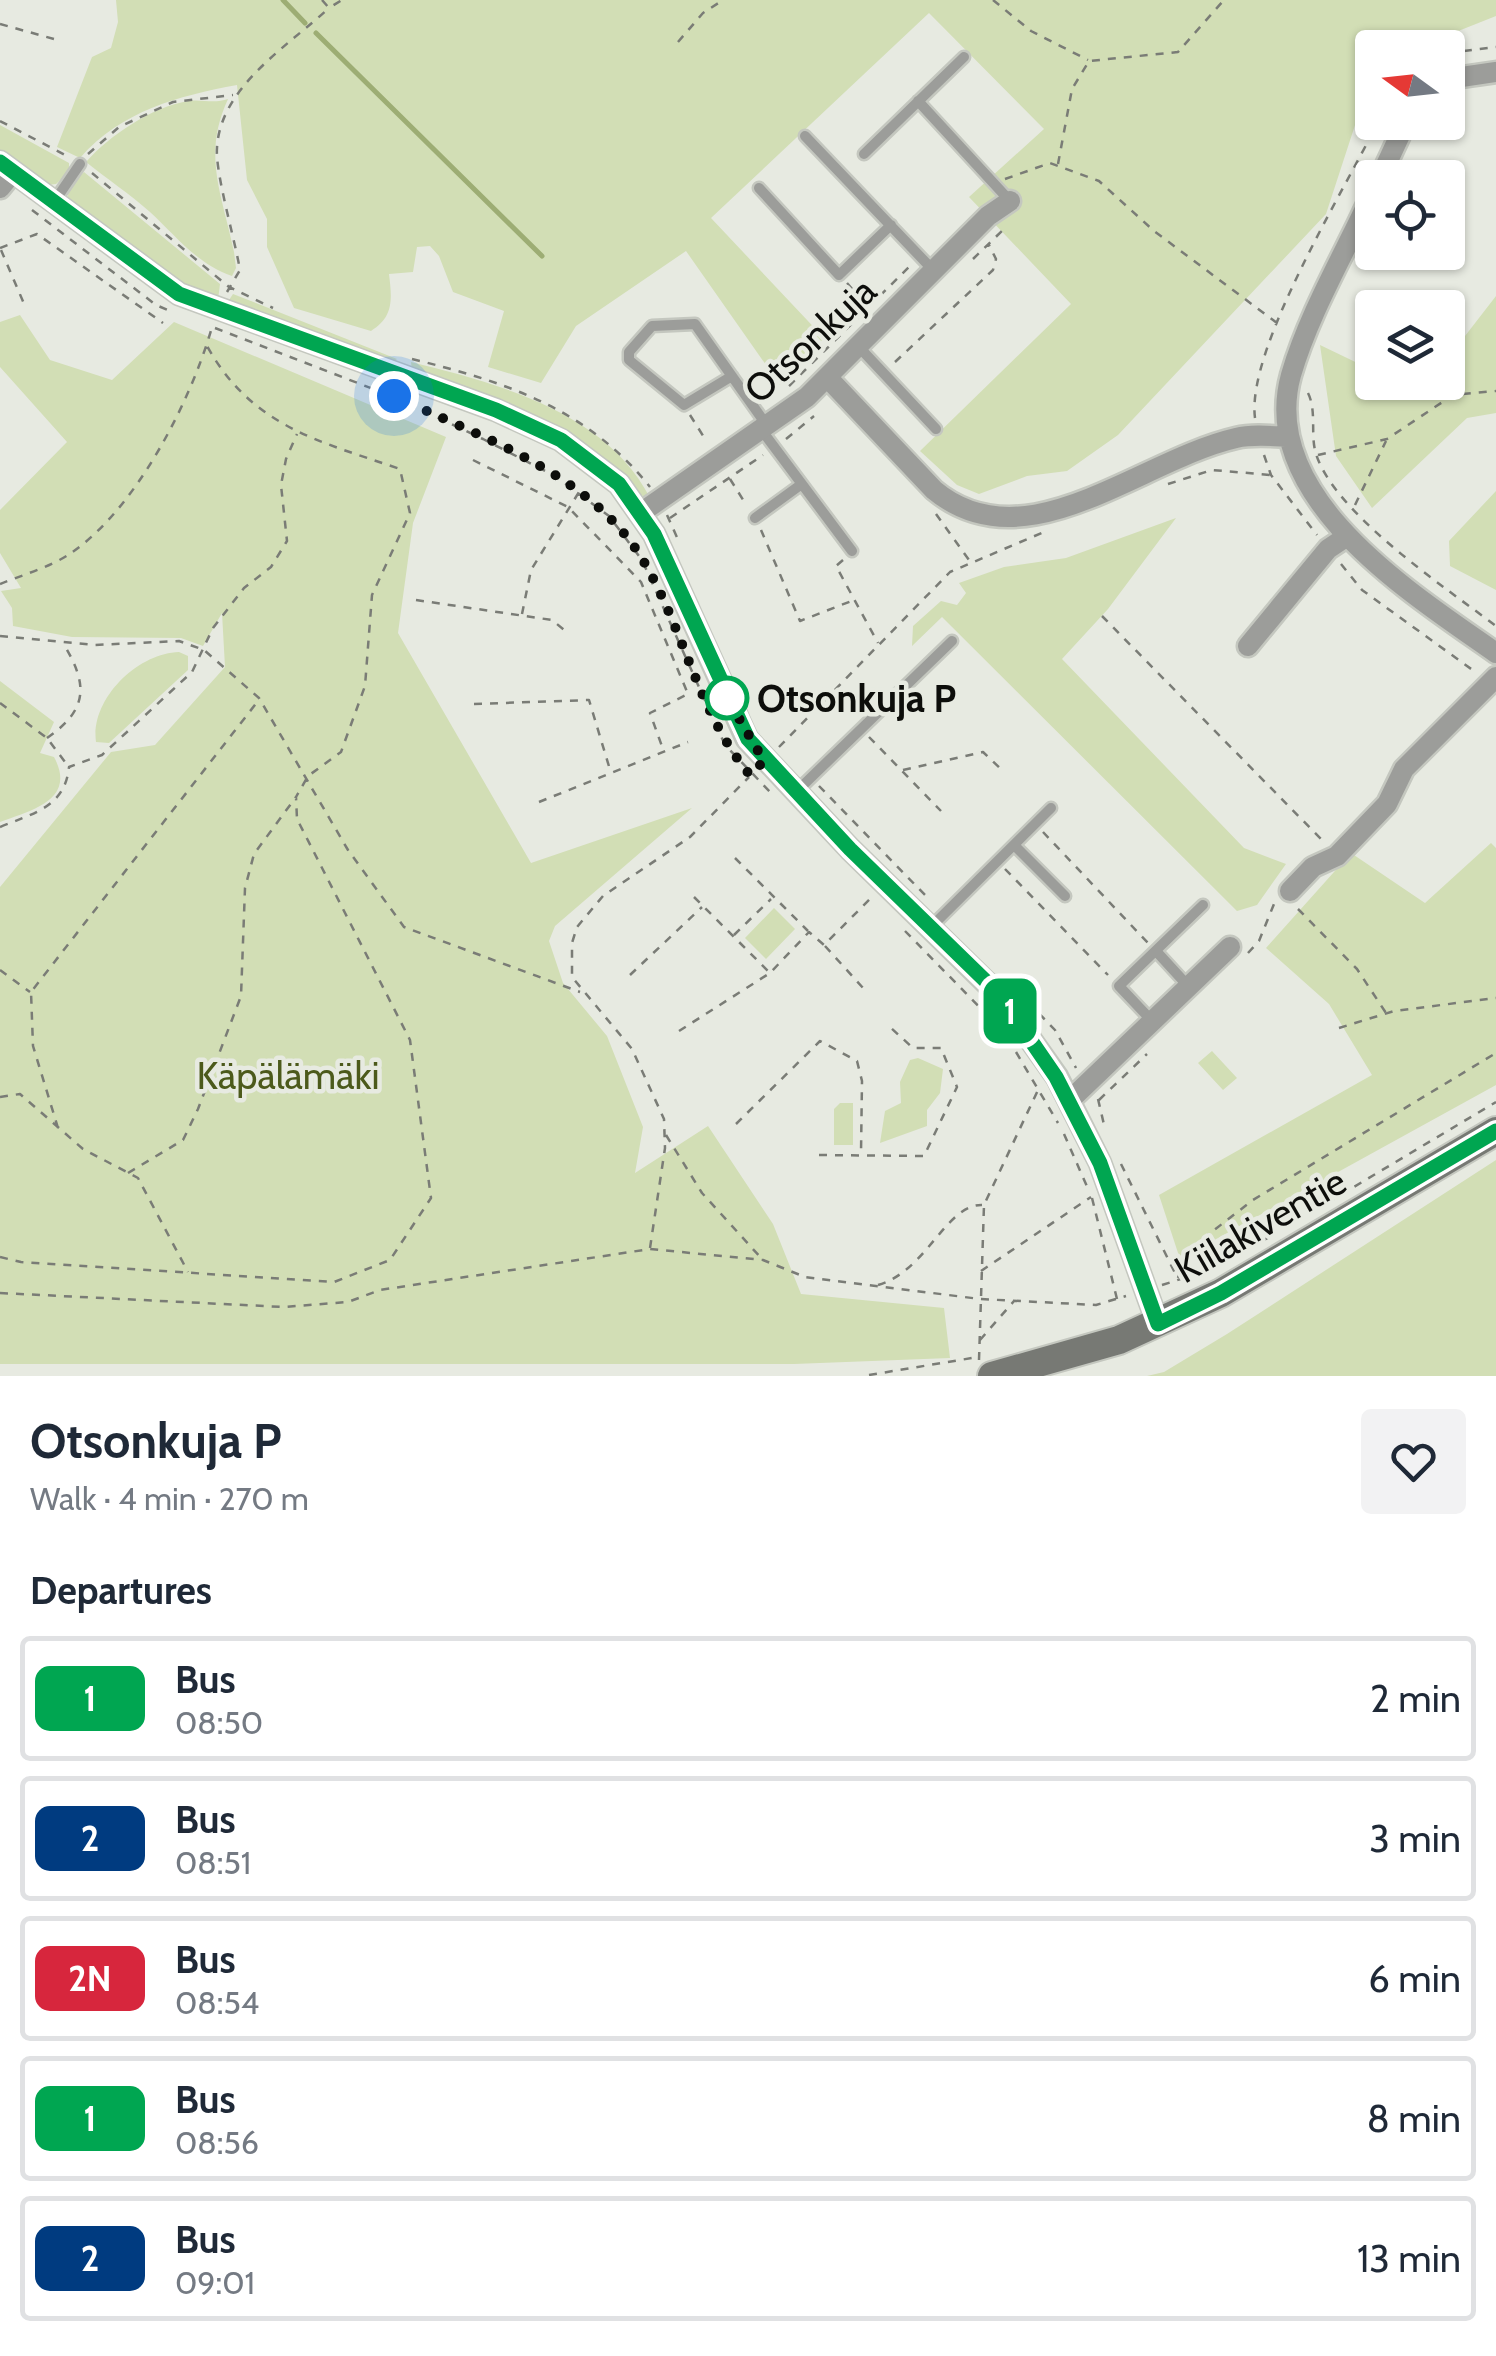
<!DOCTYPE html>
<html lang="en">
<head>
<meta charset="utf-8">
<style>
  :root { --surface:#fff; --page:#f2f2f3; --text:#1f2937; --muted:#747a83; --line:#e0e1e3 }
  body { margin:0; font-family:Cabin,sans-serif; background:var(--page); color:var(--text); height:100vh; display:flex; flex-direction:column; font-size:38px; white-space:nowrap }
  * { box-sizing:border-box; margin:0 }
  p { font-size:32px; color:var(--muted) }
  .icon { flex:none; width:55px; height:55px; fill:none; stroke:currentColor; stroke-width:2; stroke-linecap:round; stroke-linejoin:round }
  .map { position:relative; height:1376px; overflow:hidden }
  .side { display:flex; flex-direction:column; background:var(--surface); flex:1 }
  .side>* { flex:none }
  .badge { padding:0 20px; border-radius:15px; font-size:35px; line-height:65px }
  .needle { width:65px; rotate:285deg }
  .controls { position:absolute; left:1355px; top:30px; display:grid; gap:20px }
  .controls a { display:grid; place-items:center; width:110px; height:110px; border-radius:10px; background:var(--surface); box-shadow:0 2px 8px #0004; font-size:50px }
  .you { position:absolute; width:50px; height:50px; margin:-25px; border:8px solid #fff; border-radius:50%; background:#1a73e8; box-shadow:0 0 0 15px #1a73e833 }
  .map>.badge { position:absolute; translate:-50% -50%; box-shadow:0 0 0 5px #fff }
  h2 { padding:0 30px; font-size:38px; line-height:90px }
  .round { display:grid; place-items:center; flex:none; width:105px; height:105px; border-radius:10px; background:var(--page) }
  .headline { display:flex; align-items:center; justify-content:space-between; height:170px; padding:0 30px }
  h1 { font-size:48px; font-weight:700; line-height:75px }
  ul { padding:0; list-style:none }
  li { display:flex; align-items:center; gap:30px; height:125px; margin:0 20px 15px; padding:0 10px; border:5px solid var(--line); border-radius:10px }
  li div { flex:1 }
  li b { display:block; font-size:38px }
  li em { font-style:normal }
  li .badge { min-width:110px; font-weight:700; text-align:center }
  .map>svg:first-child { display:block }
</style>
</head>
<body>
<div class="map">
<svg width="1496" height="1376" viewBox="0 0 1496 1376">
  <rect width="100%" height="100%" fill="#e7eae1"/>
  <path fill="#d2deb5" d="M116,0H1496V16L1418,47L1372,48V73L1326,214L1118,435L1067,471L1027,476L979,494L957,485L920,451L1071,304L969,197L1044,129L929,13L711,218L824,338L780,385L686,251L576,326L541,383L488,367L504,311L453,292L439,256L430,246L417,247L413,272L389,274C392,299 394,317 371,331L294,308L267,247V219L247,180L237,85C178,96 121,111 80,158L57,147L92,57L111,48L118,22Z
    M228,99C202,155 222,194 234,252L236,268L232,276C197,264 176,236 150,212C130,194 107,179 86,162C110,135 152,107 188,101C202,99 214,104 228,99Z
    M0,125L69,163V172L56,184L46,185L0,151Z
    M84,172L220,284L218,300L182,284L67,200L70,185Z
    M233,294L397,359L392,363L227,303Z
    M1496,296V413L1467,418L1372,508L1336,456L1320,345L1372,370V382H1448V358Z
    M20,315L50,360L112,380L174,322L446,437L413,523L398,633L531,863L692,808L555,926L549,941L563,983L607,1036L643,1127L635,1173L708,1126L773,1224L801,1294L944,1308L950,1358L794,1364H0V887L111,752L155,745L225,667L222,613L203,646L181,638L72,637L13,626L12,608L1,591L21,588L0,553V510L67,442L0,367V322Z
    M411,362C496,383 607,412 650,498C633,497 602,457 585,445C534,410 470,393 412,371Z
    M1496,491V590L1450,566L1449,541Z
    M1176,518L1108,609L1062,659L1244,848L1286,864L1257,905L1237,911L942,617L912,646L913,626L941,601L957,605L966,593L959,583L1004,567L1066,558Z
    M179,652L188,656V670L109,743L96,742C90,699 138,653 179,652Z
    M0,681L54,722L40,753L54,757C77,800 32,810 0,822Z
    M1491,843L1496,848V1085L1180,1259L1159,1195L1372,1075L1329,1004L1266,948L1351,853L1425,903Z
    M774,908L795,929L766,959L745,938Z
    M1212,1051L1237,1078L1223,1090L1198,1063Z
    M918,1058L943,1069L940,1093L927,1110V1126L880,1143L885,1111L901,1103L900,1082L910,1060Z
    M840,1103H853V1145H834V1109Z
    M1496,1160V1376H1147L1164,1372L1227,1334Z"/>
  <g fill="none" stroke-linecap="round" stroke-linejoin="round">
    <path stroke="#9dad74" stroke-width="5" d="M283,0L305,23
      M316,33L542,256"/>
    <g stroke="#c4c7bf" stroke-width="15">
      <path id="lane" d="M918,101L1010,201
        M805,136L933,270
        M864,154L964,57
        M759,188L839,275L891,225
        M54,202L80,164
        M858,346L936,429
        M732,376L684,405L629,360V352L652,326L695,324L768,427
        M763,432L852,551
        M755,518L799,486
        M796,792L952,641
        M1014,845L1065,896
        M931,927L1051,808
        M1156,951L1189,987
        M1154,1023L1119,986L1203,905"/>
    </g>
    <g stroke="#c4c7bf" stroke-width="25">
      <path id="street" d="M1448,79L1496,72
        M0,162L179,294L496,410L561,440L619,484L654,534L747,739L850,849L999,995L1057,1077L1100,1163L1158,1324
        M1380,178L1406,122
        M0,188L13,172
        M1372,194C1345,253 1309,313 1291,375C1257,498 1414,595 1496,653
        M827,377L934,490C1025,566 1140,460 1236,438C1253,434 1271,436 1289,437
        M642,512L807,397L988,216L1010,201
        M1248,646L1328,549L1346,537
        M1290,891L1313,867L1337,856L1387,804L1404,769L1496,677
        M1070,1100L1230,947"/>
    </g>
    <g stroke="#c4c7bf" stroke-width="32">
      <path id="secondary" d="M992,1376L1119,1340L1221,1293L1496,1131"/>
    </g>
    <path stroke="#7a7c76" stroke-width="2.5" stroke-dasharray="8 8" stroke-linecap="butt" d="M322,0L329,8L342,0
      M993,0L1031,31L1088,60
      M0,24L54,39
      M678,42L703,13L723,0
      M1448,53L1496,47
      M0,121L69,157
      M88,154L119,127L173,102L233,95
      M1058,164L1072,89L1089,61L1178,52L1224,0
      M92,173L229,287L273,308
      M1005,179L1050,163L1099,181L1154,231L1277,323
      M32,210L156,305L170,311
      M0,248L37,234L163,323
      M1,250L25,306
      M973,259L1003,230
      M847,283L868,307
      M227,292L240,270C235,240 215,172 217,148C220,87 288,46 329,8
      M215,328L394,397L483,439L555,476L609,516L642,560L725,745L774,796
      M412,359C506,382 588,409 650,487
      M895,362L993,270L996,259L989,245
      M789,386L911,265
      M1308,393C1317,411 1310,435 1316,454C1335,514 1446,588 1496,626
      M690,415L707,442
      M1255,418C1246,349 1345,189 1378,122
      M786,439L814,416
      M1264,455L1271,475L1317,535
      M1318,455L1387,439L1453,395L1496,391
      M473,460L568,507L641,582L688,694L650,713L664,752
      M730,479L747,506
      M1168,484L1212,470L1271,475
      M1355,505L1386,441
      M936,514L969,560
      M667,515L680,544
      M670,518L763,455
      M761,530L800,621L854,600
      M843,560L836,566L878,643
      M1341,564L1362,590L1474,671
      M0,584C22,575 51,567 71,553C136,509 191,401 212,327
      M416,600L552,620L568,633
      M522,614L531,570L579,492
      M1102,616L1322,840
      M0,636L95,645L179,641L204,650L259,698L348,850L404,927L580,992
      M0,703L47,738L68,766
      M474,704L589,700L611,773
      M869,737L941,811
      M47,738C89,709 88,684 63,643
      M779,747L950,572L1044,532
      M903,770L983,752L1004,772
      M819,786L925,895
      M539,802L688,742
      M0,827C34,813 65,807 69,767L102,755L192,672L213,628L244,588L271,567L287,541L281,485L286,459L297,434
      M1043,832L1148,943
      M735,858L808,931
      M1005,869L1108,975
      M694,897L769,972
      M1298,909L1357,969L1386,1013
      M905,931L997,1025
      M734,935L771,899
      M825,946L864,989
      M1248,953L1259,941L1276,899
      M0,970L30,992
      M630,975L702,907
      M1028,1002L1055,1030L1076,1068
      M1339,1028L1394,1011L1496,998
      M679,1031L770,973L809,932L824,945L873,896
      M1016,1052L1058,1123
      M0,1097L20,1094L83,1149L138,1178L188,1272
      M1098,1099L1105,1129
      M1099,1100L1147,1054
      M736,1124L820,1041L857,1061L862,1081L861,1153
      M58,1128L33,1046L31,992L258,701
      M1064,1134L1089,1191
      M666,1135L702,1193L762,1259
      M819,1155L924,1156L957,1087L941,1048H913L891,1028
      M1121,1164L1178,1279
      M128,1173L183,1140L198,1109L241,996L245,888L254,854L296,797
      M1092,1198L1117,1299
      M1327,1203L1496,1102
      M650,1248L665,1148L664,1119L632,1049L572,977V943L577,927L603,896L690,837L749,777
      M0,1257L21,1262L334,1282L390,1260L431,1198L410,1040L297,819L296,797L308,776L341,752L365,686L372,595L410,513L400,469C319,441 252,427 207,346
      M981,1271L1091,1197
      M1178,1278L1187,1251L1253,1200L1496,1053
      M878,1285C927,1271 946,1204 982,1205
      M1162,1285L1209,1270L1273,1235
      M0,1293L284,1307L348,1302L380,1290L650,1249L763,1260L805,1277L980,1299L1096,1305L1126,1296
      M980,1340L1014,1301
      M979,1360L984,1205L1038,1090
      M869,1375L978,1357"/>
    <use href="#lane" stroke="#9c9d9a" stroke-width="10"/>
    <use href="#street" stroke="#9c9d9a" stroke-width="20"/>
    <use href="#secondary" stroke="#777974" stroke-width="28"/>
  </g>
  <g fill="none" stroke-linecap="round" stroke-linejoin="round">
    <g stroke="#fff" stroke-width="22">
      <path id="line" d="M0,162L179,294L496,410L561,440L619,484L654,534L748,739L850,849L999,994L1056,1077L1100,1163L1158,1324L1221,1293L1496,1131"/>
    </g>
    <use href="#line" stroke="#00a651" stroke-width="15"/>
    <path stroke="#0d0e0b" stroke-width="10" stroke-dasharray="0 18" d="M394,396C480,437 589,473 641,557C684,627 697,712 750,775L764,761L727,698"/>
  </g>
  <circle fill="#fff" stroke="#00a651" stroke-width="5" cx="727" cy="698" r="20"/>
  <g text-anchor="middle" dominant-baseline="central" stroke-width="9" stroke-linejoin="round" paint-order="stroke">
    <g font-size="38" fill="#0d0e0b" stroke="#e7eae1">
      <text transform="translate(810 340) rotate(-43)">Otsonkuja</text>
      <text transform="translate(1260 1225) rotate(-30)">Kiilakiventie</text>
    </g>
    <g font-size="38" font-weight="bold" fill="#0d0e0b" stroke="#e7eae1" text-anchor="start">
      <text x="757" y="698">Otsonkuja P</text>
    </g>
    <g font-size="38" fill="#4c5a1b" stroke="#e7eae1">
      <text x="288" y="1075">Käpälämäki</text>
    </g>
  </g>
</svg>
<div class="controls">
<a><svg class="needle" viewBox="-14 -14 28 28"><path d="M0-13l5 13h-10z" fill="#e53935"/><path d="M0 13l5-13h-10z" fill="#747a83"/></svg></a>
<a><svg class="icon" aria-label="locate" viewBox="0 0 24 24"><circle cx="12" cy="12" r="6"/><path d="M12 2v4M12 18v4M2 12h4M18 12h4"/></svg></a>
<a><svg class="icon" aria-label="layers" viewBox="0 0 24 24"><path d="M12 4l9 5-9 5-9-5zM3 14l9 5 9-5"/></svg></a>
</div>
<div class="you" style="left:394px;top:396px"></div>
<b class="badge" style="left:1010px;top:1011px;background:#00a651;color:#fff">1</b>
</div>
<section class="side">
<div class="headline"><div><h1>Otsonkuja P</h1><p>Walk · 4 min · 270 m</p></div><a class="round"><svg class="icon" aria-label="heart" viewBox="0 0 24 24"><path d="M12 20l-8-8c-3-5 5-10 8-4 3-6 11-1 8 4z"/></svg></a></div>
<h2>Departures</h2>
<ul>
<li><span class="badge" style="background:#00a651;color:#fff">1</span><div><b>Bus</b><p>08:50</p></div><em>2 min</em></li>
<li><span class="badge" style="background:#003b80;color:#fff">2</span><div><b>Bus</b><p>08:51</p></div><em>3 min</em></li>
<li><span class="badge" style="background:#d7263d;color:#fff">2N</span><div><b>Bus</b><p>08:54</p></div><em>6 min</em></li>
<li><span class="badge" style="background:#00a651;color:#fff">1</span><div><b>Bus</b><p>08:56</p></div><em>8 min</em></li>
<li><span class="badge" style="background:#003b80;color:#fff">2</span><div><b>Bus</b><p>09:01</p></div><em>13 min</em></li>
</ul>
</section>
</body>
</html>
